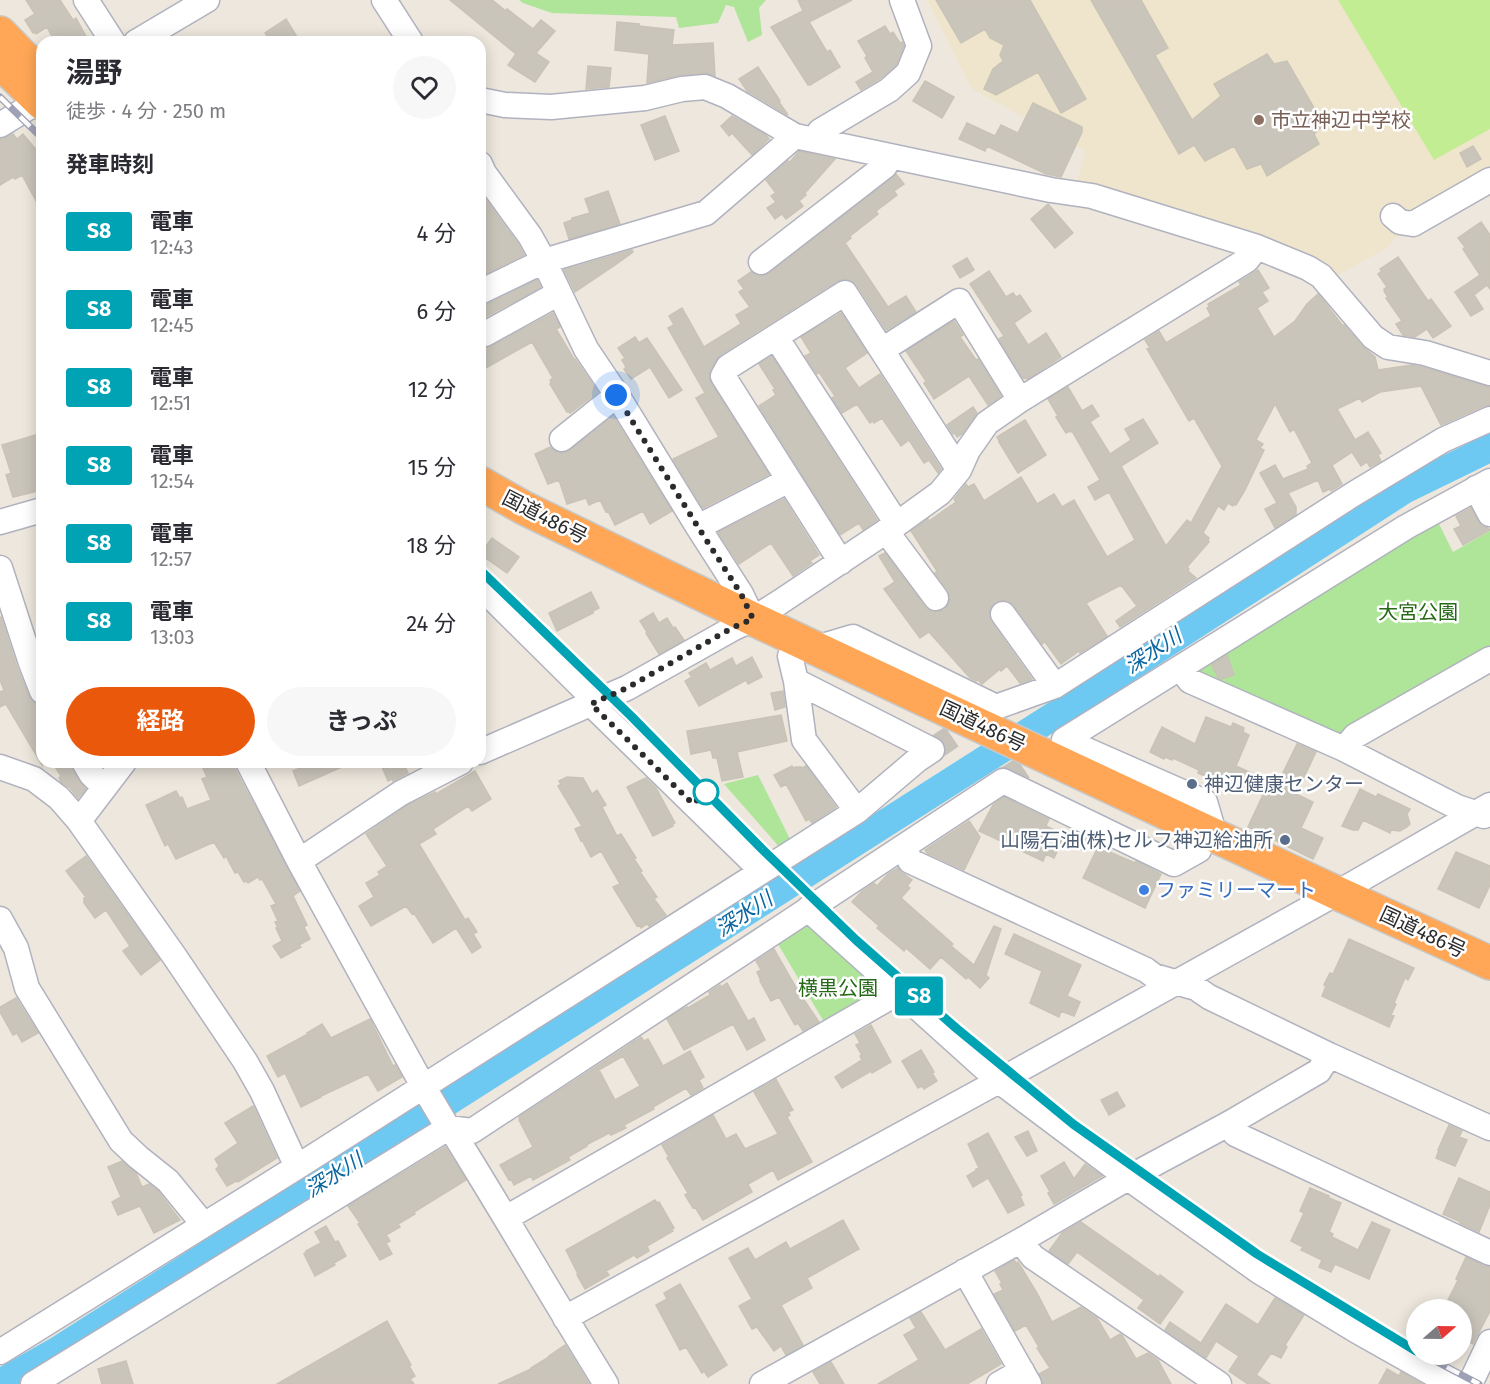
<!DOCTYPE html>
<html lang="ja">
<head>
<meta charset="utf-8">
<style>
  :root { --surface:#fff; --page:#f7f7f7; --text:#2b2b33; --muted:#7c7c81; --accent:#ea580c }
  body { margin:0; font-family:"Fira Sans","Noto Sans JP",sans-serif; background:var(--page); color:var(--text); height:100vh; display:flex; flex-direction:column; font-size:22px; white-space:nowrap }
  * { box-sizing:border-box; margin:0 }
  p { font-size:20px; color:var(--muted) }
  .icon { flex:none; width:33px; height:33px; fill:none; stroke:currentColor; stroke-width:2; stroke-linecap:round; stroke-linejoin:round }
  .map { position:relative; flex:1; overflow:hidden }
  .side { position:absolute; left:36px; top:36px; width:450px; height:732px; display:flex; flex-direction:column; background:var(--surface); border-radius:18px; box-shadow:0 3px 15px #0003 }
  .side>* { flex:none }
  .badge { padding:0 12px; border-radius:4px; font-size:21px; line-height:39px }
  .needle { width:39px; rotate:70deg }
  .tools { position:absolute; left:1406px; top:1299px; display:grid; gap:12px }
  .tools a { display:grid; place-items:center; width:66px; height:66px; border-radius:50%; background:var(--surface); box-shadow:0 3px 15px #0003; font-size:30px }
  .you { position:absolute; width:30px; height:30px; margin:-15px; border:4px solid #fff; border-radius:50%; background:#1a73e8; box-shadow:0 0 0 9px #1a73e833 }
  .map>.badge { position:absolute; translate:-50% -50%; box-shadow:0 0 0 3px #fff }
  h2 { padding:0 30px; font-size:22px; line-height:54px }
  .round { display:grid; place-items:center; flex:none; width:63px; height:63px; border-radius:32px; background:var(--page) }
  .head { display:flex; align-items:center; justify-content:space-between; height:102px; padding:0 30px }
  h1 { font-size:28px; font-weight:700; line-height:45px }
  .primary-button { display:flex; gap:12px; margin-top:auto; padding:12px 30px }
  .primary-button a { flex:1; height:69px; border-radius:36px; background:var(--accent); color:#fff; font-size:24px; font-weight:700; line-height:69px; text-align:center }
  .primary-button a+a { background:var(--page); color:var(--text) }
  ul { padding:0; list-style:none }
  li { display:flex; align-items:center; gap:18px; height:78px; padding:0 30px }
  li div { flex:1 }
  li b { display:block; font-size:22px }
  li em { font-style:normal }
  li .badge { min-width:66px; font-weight:700; text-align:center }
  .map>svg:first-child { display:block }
</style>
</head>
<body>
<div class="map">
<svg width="1490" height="1384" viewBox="0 0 1490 1384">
  <rect width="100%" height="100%" fill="#ede7dd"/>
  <path fill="#efe5cc" d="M927,0H1490V169L1417,211L1387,248L1336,276L1302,251L1077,182L1085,151L971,88Z"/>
  <path fill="#afe598" d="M519,0H766L759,8L762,35L748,42L734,7L726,5L718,23L679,28L676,17L552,13L523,3Z
    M1436,518L1453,552L1490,531V651L1335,737L1192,670Z
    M758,775L792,843L782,850L724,784Z
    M805,918L885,989L827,1027L775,939Z"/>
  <path fill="#c3ed93" d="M1338,0H1490V129L1434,160Z"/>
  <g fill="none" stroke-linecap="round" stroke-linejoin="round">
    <path stroke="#6dc9f2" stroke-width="28" d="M0,1383L55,1352L1074,703L1404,490L1490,448"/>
  </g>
  <path fill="#c9c5bb" stroke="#c9c3b6" stroke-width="1.5" d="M26,0H60L73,20L76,18L89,42H55L47,27L36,34L35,32L33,33L25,20L35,14Z
    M450,0H492L506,11L507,9L533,29L541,20L555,31L536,53L549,62L535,82L508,65L516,54Z
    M798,0H852L809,22L827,52L830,50L840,67L810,85H808L771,27L803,11Z
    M936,0H1030L1086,99L1061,113L1038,72L996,95L984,89L993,69L1003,61L1000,55L1004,45L990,38L985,29L961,43Z
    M1091,0H1141L1168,48L1155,55L1192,120L1221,96L1214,84L1267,54L1274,64L1287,61L1324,125L1314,134L1319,144L1267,176L1261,164L1247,169L1234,146L1205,161L1194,145L1179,154Z
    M286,19L300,42H272L265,33Z
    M617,22L639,24V26L674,30L672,45L713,43L715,76L704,73L681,75L647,83L649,54L615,50Z
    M885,26L890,34L893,32L900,43L902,42L904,46L896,65L881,78L861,90L856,82L873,72L865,58L867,56L858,41Z
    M588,66L611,68L609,87L586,89Z
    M758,67L780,101L779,102L788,115L747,91L739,79Z
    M925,81L954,97L942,118L913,101Z
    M1033,103L1082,127V132L1061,177L1046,174L987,146L985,151L959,139L967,123L995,136L1001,125L1018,133Z
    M665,116L679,151L655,160L641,125Z
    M732,116L766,135L769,139L752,155L732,133L729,136L721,126Z
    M13,134L17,139L23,134L42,157V212L22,175L15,179L13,177L0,185V139Z
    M1473,146L1481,159L1467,167L1460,153Z
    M799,151L835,159L805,193L806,195L799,201L803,206L786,219L782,214L775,219L767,208L776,202L771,196L776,193L766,180L788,161L790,162Z
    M896,174L904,184L894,191L897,195L876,211L878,214L850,236L851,238L845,243L888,307L906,296L916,312L886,330L857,285L851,280L844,279L837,281L720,355L710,370L709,377L711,383L769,474L703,508L673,459L719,437L696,398L705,393L668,328L674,325L669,316L682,308L704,347L741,324L736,315L750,307L739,292L744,289L738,281L751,272L756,275L762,276L770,273Z
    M608,191L620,224L569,239L564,223L572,220V218L590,213L585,199Z
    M480,192L518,244L524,255L480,276V250L484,248L480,238Z
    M1048,204L1073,233L1055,248L1031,219Z
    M1481,222L1490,235V289L1487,285L1474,295L1483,309L1471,316L1455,292L1480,275L1463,249L1465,247L1458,238Z
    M632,250L633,252L618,263L575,292L564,270Z
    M1398,257L1428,301L1431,299L1451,326L1433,338L1427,329L1415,337L1403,335L1396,324L1402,321L1386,298L1388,297L1384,291L1385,290L1384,289L1387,287L1378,274L1382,271L1380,269Z
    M967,258L974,270L960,278L953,266Z
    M1258,270L1269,288L1262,292L1268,301L1257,308L1274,337L1295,321L1307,304L1318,294L1343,326L1344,325L1362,346L1375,357L1378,370L1412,365L1422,367L1490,387V405L1484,406L1441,425L1421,386L1380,392L1362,402L1360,398L1337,409L1355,440L1368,432L1381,453L1378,455L1381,461L1370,467L1367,462L1361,466L1352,452L1332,465L1342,484L1331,491L1330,489L1323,492L1318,480L1288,493L1296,507V514L1275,528L1265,509L1277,503L1260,473L1275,465L1283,479L1308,469L1307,466L1312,463L1294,429L1290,432L1275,404L1256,440L1263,444L1260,448L1264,450L1245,490L1236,505L1234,504L1233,506L1228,503L1224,510L1218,506L1203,533L1209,538L1208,540L1209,542L1187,567L1189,569L1188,571L1196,578L1120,627L1116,621L1137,606L1121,585L1086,603L1107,636L1080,653L1079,651L1061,664L1045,642L1042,644L1014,605L1008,601L1002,600L995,602L990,609L989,615L991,622L1032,679L1020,683L1007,666L1001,671L1000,669L982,684L978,680L976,681L970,678L929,632L920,638L884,589L895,582L879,556L885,553L925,607L931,611L937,612L944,610L949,603L950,596L948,590L935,573L937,571L911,531L928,519L929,521L956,502L954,499L966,484L968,487L974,484L984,501L1021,477L1037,504L1054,494L1062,507L1074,500L1107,557L1135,540L1109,492L1095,500L1088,487L1100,480L1072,431L1071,432L1070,431L1066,433L1056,417L1058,416L1048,399L1068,387L1082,411L1092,405L1099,416L1090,422L1110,454L1131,440L1125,429L1143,419L1158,443L1121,466L1166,546L1187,520L1191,523L1222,466L1194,418L1189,421L1147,349L1150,348L1145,340L1159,331L1166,343L1211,316L1207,308L1209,307L1208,304L1241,285L1239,282Z
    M989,271L1006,297L1013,293L1016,297L1020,295L1031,311L1014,323L1028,345L1046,333L1061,357L1028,379L1023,378L999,339L1004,336L970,284Z
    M537,280L541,287L480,320V306L486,305Z
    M553,313L560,327L556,329L574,359H575L598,392L570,413L569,411L567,412L550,384L551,383L550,380L553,378L532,342L484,369L480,361V347L485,348L492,346Z
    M841,313L867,353L845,368L859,388L880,374L941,469L938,473L929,460L924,463L909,440L901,446L882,418L874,423L873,421L870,423L857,404L842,413L832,398L835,396L819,372L817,374L805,356L811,353L801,337Z
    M954,321L963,335L960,337L976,360L978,359L1001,396L988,405L969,376L934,399L924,383L926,381L906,351Z
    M635,337L639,343L647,338L682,390L669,398L650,367L631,379L624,369L626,367L622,360L625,358L618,348Z
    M772,356L877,520L863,530L859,523L840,535L759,406L776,395L773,390L775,389L759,364Z
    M973,407L977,413L962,434L957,437L955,433L953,434L947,425Z
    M613,416L672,511L650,524L643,511L615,525L608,511L606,512L600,500L589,505L586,498L567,504L559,480L548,484L535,454L550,447L557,452L564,453L570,450Z
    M1025,420L1046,455L1018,473L999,442H1000L997,437Z
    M42,433V490L13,497L6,475L11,473L2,445Z
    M784,499L819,555L810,561L812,563L793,576L771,543L739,564L718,532Z
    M1471,508L1478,521L1482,526L1488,528L1490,530L1463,545L1454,529L1461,526L1456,516Z
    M492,538L519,557L507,573L480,554Z
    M591,592L599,608L593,611V613L557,631L549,613Z
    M653,613L659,623L667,618L673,628L675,627L684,640L659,654L646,633L647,632L640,621Z
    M1,617L17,667L29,696L34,702L42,705V765L6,704L0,707V692L4,690L0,680V618Z
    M1227,655L1234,675L1221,679L1218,678L1216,672H1215L1212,665Z
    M752,657L762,677L748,684L746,680L699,706L685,681L692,677L689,673L706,663L710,670L732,658L736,666Z
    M783,691L785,707L775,710L771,693Z
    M781,715L787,741L737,752L743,777L722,781L717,758H713L711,750L691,754L687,731Z
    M1206,717L1231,727L1233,723L1244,728L1243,732L1249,735L1236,766L1277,785L1297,744L1316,752L1296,794L1313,802L1301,828L1323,838L1313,859L1248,827L1263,795L1219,775L1216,781L1198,773L1199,770L1173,758L1172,760L1165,757L1164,759L1150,752L1162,727L1195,744Z
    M52,762H70L72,769L79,781L86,789L78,798L70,788L61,782L59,778L61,776Z
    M200,762H234L235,769L300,891L293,896L307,925L304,927L310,939L299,945L301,947L281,958L273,946L282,941L276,928H278L275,922L278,921L271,906L276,904L262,879L260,880L258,877L248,883L247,881L244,882L238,872L235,873L226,856L224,858L214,842L176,859L168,844L165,846L146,805L176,791L180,798L182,797L187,809L211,800L202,779L207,777Z
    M315,762H353L299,786L293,771Z
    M380,762H403L408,773L393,781L392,779L388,781Z
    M792,766L793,768L796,767H801L802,768L806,766L836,807L812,823L809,819L806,821L786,784L781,787L774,775Z
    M475,771L491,799L472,811L468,806L433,829L436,834L419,844L465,920L468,918L477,932L473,934L481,947L472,953L456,928L433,943L414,913L412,914L406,906L371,926L359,906L374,897L366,883L380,875L378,872L387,866L366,834L408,805L435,792L436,794Z
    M567,777L583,778L592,794L597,790L606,805L602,807L617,836L621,834L636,858L634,859L642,871L640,872L657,897L654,899L666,915L649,926L647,924L641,928L639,925L637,926L613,887L620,884L601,851L591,857L582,840L581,841L575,829L582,826L558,786L561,784L559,781Z
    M646,778L656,788L675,823L672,825L673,826L653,836L627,787Z
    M1360,789L1376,797L1378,794L1410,809L1407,814L1410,824L1407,827L1400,831L1391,830L1390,833L1363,820L1358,830H1353L1342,826Z
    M1004,797L1049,819L1046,826L1065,835L1054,858L1046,854L1043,861L979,831L993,805Z
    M969,821L980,837L964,870L927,853L925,850Z
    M1075,832L1088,838L1082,850L1070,843Z
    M1098,847L1135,863L1136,861L1161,874L1145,908L1083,878Z
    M1456,852L1490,866V885L1479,908L1438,889Z
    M86,856L160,960L141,975L123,951L130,946L106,910L95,918L84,903V898L86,897L66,871Z
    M898,868L900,871L912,880L907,886L910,888L901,898L953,944L951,946L974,965L994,926L1001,929L986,975L989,978L980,988L968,977L966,979L941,957L930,969L906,948L904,951L877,928L879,926L852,902L862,891L874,883L877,886L888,874Z
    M1014,934L1081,965L1067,996L1080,1002L1074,1016L1061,1011L1059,1017L1030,1003L1042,971L1005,954Z
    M1349,939L1414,968L1408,980L1405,978L1404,980L1394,1003L1396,1004L1391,1015L1394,1016L1389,1027L1322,996L1326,986L1324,985L1330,973L1333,974Z
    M774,949L798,991L819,1022L803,1031L798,1023L795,1025L779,997L771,1001L760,981H761L757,972L761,970L756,961Z
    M727,983L748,1021L754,1018L765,1040L747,1050L733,1024L684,1050L667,1019L683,1009L687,1007L688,1008L710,995L709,992L720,985L721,987Z
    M16,998L38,1033L22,1042L17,1033L13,1035L0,1012V1007Z
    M370,1019L393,1066L395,1065L402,1077L378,1091L368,1074L321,1096V1097L301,1107L285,1073L278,1077L267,1056L308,1034L307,1033L322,1024L331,1038Z
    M871,1025L891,1062L872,1073L871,1071L842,1088L835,1077L862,1060L860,1056L862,1055L856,1045L860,1043L855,1034Z
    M641,1037L644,1041L648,1039L663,1066L690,1051L704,1077L699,1080L703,1088L691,1095L686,1088L653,1107L654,1109L624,1125L626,1128L611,1135L609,1133L586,1145L587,1146L568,1157L570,1160L533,1180L531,1176L514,1185L511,1179L509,1180L500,1165L533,1147L519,1120H520L519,1117L597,1066L615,1100L640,1086L623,1056L599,1070L597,1066Z
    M921,1050L934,1072L932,1073L937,1081L924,1089L922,1086L918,1088L902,1061Z
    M776,1079L793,1110L788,1112L790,1115L787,1117L812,1162L778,1180L773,1170L748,1184L752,1192L703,1220L695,1207L693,1208L685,1195L688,1193L667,1158L669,1157L662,1145L713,1115L726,1139L736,1134L745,1149L778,1134L754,1092Z
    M1117,1092L1125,1106L1109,1115L1101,1100Z
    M253,1106L277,1158L238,1182L236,1181L227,1186L216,1169L219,1166L215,1159L238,1143L225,1123Z
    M1449,1125L1462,1131L1459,1137L1467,1140L1455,1166L1436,1158L1439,1150H1438Z
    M1028,1131L1037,1151L1027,1156L1015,1137Z
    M988,1133L1022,1195L1020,1196L1024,1205L1008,1213L988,1178L973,1187L967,1176L977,1170L976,1169L979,1168L968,1144Z
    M445,1147L466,1180L414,1212L415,1214L398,1224L400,1227L386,1235L390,1241L386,1243L392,1254L380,1260L358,1224L360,1223L348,1206Z
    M122,1161L136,1173L142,1187L149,1184L158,1191L180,1220L154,1233L140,1206L118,1215L112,1202L121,1197L108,1167Z
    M1064,1162L1074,1179L1085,1164L1102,1176L1054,1204L1048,1193L1050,1192L1041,1176Z
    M1459,1178L1490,1192V1205L1479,1232L1460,1223L1461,1222L1443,1214Z
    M1310,1188L1329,1196V1198L1341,1203L1329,1232L1333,1234L1332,1237L1358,1250L1372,1222L1390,1230L1369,1279L1335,1264L1331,1272L1319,1267L1322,1260L1301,1250L1303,1247L1291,1241L1304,1213L1300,1211Z
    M655,1200L657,1203L659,1202L674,1228L672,1229L673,1231L647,1246L649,1251L637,1258L634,1255L606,1271L609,1275L585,1289L577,1275L578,1274L566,1250Z
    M843,1220L859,1249L807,1278L812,1288L781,1305L803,1345L786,1355L781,1346L774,1351L757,1327L752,1329L739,1306L752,1299L729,1258L748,1248L755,1260L786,1242L790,1249Z
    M1081,1222L1159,1277L1160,1275L1183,1292L1160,1324L1138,1308L1144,1300L1077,1252L1068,1264L1049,1251L1062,1233Z
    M326,1226L335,1242L338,1241L346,1256L334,1263L335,1265L315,1276L304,1254L306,1252V1251L321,1243L315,1232Z
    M1466,1257L1484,1266L1490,1267V1311L1473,1344L1461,1337V1310H1443L1458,1280L1456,1279Z
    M1014,1260L1016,1263L1018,1262L1037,1293L1052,1322L1081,1307L1097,1318L1110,1340L1120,1334L1122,1335L1136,1359L1148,1353L1158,1360L1171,1384H1043L1039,1374L1050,1368L1037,1348L1039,1347L1026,1325L1015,1331L994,1294L1003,1290L1000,1284L1002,1283L995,1271Z
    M680,1284L727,1365L708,1377L704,1371L702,1373L686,1347L680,1350L656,1305L667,1299L664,1293Z
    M1275,1298L1304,1315L1285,1345L1287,1347L1281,1358L1271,1353L1256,1375L1270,1384H1248L1229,1371L1239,1356L1216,1341L1206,1358L1165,1330L1170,1322L1201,1343L1226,1304L1258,1325Z
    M921,1312L945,1350L981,1329L1001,1364L967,1384H878L919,1360L904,1335L916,1328L910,1318Z
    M387,1321L411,1365L409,1366L415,1376L410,1379L414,1384H277Z
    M565,1345L589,1384H498L531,1369V1368L549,1357V1356Z
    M126,1361L133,1384H102L98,1369Z
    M831,1362L844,1384H820L813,1372Z
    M1387,1369L1399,1376L1401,1372L1422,1384H1379Z"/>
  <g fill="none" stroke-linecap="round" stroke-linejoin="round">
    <path stroke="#c6c1b9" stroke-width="24" stroke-dasharray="24 12" stroke-linecap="butt" d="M932,750L984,715
      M1003,781L1052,748"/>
    <g stroke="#b1b2bf" stroke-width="27">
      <path id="minor" d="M86,0L113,42
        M384,0L411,42
        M136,42L207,0
        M480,100L505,105L551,107L645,98L682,89L705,87L727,96L795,136L1051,190L1092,196L1257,247L1308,268L1321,276L1373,337L1388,347L1425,353L1490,373
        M0,125L39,101
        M815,140L820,131L889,90L908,73L919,46L902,0
        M480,164L484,173L530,236L544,261L586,349L617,395L698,527L741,594L753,619
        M1393,216L1400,222L1413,224L1490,180
        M761,262L885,166L890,156
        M480,292L544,261L706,213L795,136
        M485,334L559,293
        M776,337L897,524
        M882,350L959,301L1020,400
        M562,439L617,395
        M1476,488L1490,514
        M0,522L42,510
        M698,527L789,480
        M886,531L936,598
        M841,562L723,376L728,367L845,293L959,470
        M0,568L31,663L42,691
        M480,586L596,701
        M1003,614L1055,686
        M816,648L853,637L996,707L1055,686L1352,495L1443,440L1490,419
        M790,656L796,681L804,740L857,811
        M1180,668L1190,681L1344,749L1457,807L1484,816
        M591,704L762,871
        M1064,740L1406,527L1490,481
        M1064,740L1205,802L1215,836
        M1344,749L1355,736L1490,659
        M480,752L627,688L732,629L753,619L780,602L897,524L940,493L959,470L968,450L987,423L1020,400L1247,260L1257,247
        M84,762L91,774L104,787
        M248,762L299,861L423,1086L448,1128L456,1137C507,1219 555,1302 606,1384
        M0,767L34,779L59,798L79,821L175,957L245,1061L262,1091L297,1167
        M79,821L124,762
        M905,847L910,861L1146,970L1154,976L1196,988L1209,997L1329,1055L1490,1128
        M299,861L401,793L461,762
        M808,909L999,1081L1128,1178L1260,1272L1357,1331L1451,1384
        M0,919L16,948L27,988L121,1141L138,1157L168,1181L204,1225
        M1230,1123L1235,1134L1490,1253
        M506,1218L899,992
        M1020,1241L1033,1257L1219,1384
        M965,1271L1029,1384
        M565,1318L999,1081L1337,893L1490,805
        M0,1352L297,1167L857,811L917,760L932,750L796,681
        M33,1384L448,1128L472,1131L1003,781L1174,864L1199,850
        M762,1384L1020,1241L1128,1178L1230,1123L1319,1071L1329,1055
        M999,1384L1022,1371
        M1470,1384L1490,1342"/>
    </g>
    <g stroke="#c8c8c8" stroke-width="36">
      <path id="highway" d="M0,33L42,76
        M5,67L42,103
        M480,483L524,508L753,619L1337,893L1490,963"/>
    </g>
    <use href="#minor" stroke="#fff" stroke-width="24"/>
    <use href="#highway" stroke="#ffa756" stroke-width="33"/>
    <g stroke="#9fa1b6" stroke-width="7">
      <path id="rail" d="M0,97L42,138
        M480,570L631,716L762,849L856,940L956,1028L1073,1124L1257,1254L1416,1351
        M1422,1354L1479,1384"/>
    </g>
    <use href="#rail" stroke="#fff" stroke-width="4.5" stroke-dasharray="14" stroke-linecap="butt"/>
  </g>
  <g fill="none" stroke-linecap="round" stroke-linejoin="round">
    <g stroke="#fff" stroke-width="14">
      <path id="line" d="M480,570L631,716L762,849L856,940L956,1028L1073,1124L1257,1254L1416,1351"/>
    </g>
    <use href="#line" stroke="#00a3b4" stroke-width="9"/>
    <path stroke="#2b2b2b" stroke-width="6" stroke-dasharray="0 10.8" d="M616,395L698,527L741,594L753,619L732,628L627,688L591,704L693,804L706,792"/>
  </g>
  <circle fill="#8d6e63" stroke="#fff" stroke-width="2" cx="1259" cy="120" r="6"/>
  <g fill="#5c6f8a" stroke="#fff" stroke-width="2">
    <circle cx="1192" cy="784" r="6"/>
    <circle cx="1285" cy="840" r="6"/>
  </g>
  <circle fill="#fff" stroke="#00a3b4" stroke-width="3" cx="706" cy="792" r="12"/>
  <circle fill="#3f7fe0" stroke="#fff" stroke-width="2" cx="1144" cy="890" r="6"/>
  <g text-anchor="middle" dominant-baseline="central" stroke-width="5" stroke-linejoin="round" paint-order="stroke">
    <g font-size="20" fill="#785e54" stroke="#fff" text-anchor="start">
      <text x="1271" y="120">市立神辺中学校</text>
    </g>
    <g font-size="20" fill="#2b2b2b" stroke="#fff">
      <text transform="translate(545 517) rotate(27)">国道486号</text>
      <text transform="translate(983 726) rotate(25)">国道486号</text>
      <text transform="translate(1423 932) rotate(25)">国道486号</text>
    </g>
    <g font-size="20" fill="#266a18" stroke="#fff">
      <text x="1418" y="612">大宮公園</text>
      <text x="838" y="988">横黒公園</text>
    </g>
    <g font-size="20" fill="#4e5e75" stroke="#fff" text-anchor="start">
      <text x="1204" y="784">神辺健康センター</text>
      <text x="1273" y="840" text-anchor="end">山陽石油(株)セルフ神辺給油所</text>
    </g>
    <g font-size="20" fill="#366cbe" stroke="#fff" text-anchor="start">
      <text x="1156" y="890">ファミリーマート</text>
    </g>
    <g font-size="21" font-style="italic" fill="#0a66a0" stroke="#fff">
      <text transform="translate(1153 651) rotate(-33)">深水川</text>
      <text transform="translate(744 914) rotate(-33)">深水川</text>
      <text transform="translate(334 1175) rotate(-32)">深水川</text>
    </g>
  </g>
</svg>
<div class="tools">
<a><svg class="needle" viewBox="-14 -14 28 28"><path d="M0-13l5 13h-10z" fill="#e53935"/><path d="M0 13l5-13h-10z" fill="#7c7c81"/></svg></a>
</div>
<div class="you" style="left:616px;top:395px"></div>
<b class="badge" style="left:919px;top:996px;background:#00a3b4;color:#fff">S8</b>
<section class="side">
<div class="head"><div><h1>湯野</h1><p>徒歩 · 4 分 · 250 m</p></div><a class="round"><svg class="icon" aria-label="heart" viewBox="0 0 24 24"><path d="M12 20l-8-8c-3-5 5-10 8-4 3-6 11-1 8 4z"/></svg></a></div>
<h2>発車時刻</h2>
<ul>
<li><span class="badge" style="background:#00a3b4;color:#fff">S8</span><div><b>電車</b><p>12:43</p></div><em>4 分</em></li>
<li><span class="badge" style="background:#00a3b4;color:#fff">S8</span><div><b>電車</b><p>12:45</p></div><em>6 分</em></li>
<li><span class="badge" style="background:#00a3b4;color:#fff">S8</span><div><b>電車</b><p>12:51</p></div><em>12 分</em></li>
<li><span class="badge" style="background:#00a3b4;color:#fff">S8</span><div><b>電車</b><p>12:54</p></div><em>15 分</em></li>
<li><span class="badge" style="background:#00a3b4;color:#fff">S8</span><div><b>電車</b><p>12:57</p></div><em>18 分</em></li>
<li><span class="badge" style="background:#00a3b4;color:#fff">S8</span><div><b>電車</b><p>13:03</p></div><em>24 分</em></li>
</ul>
<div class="primary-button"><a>経路</a><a>きっぷ</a></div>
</section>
</div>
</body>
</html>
